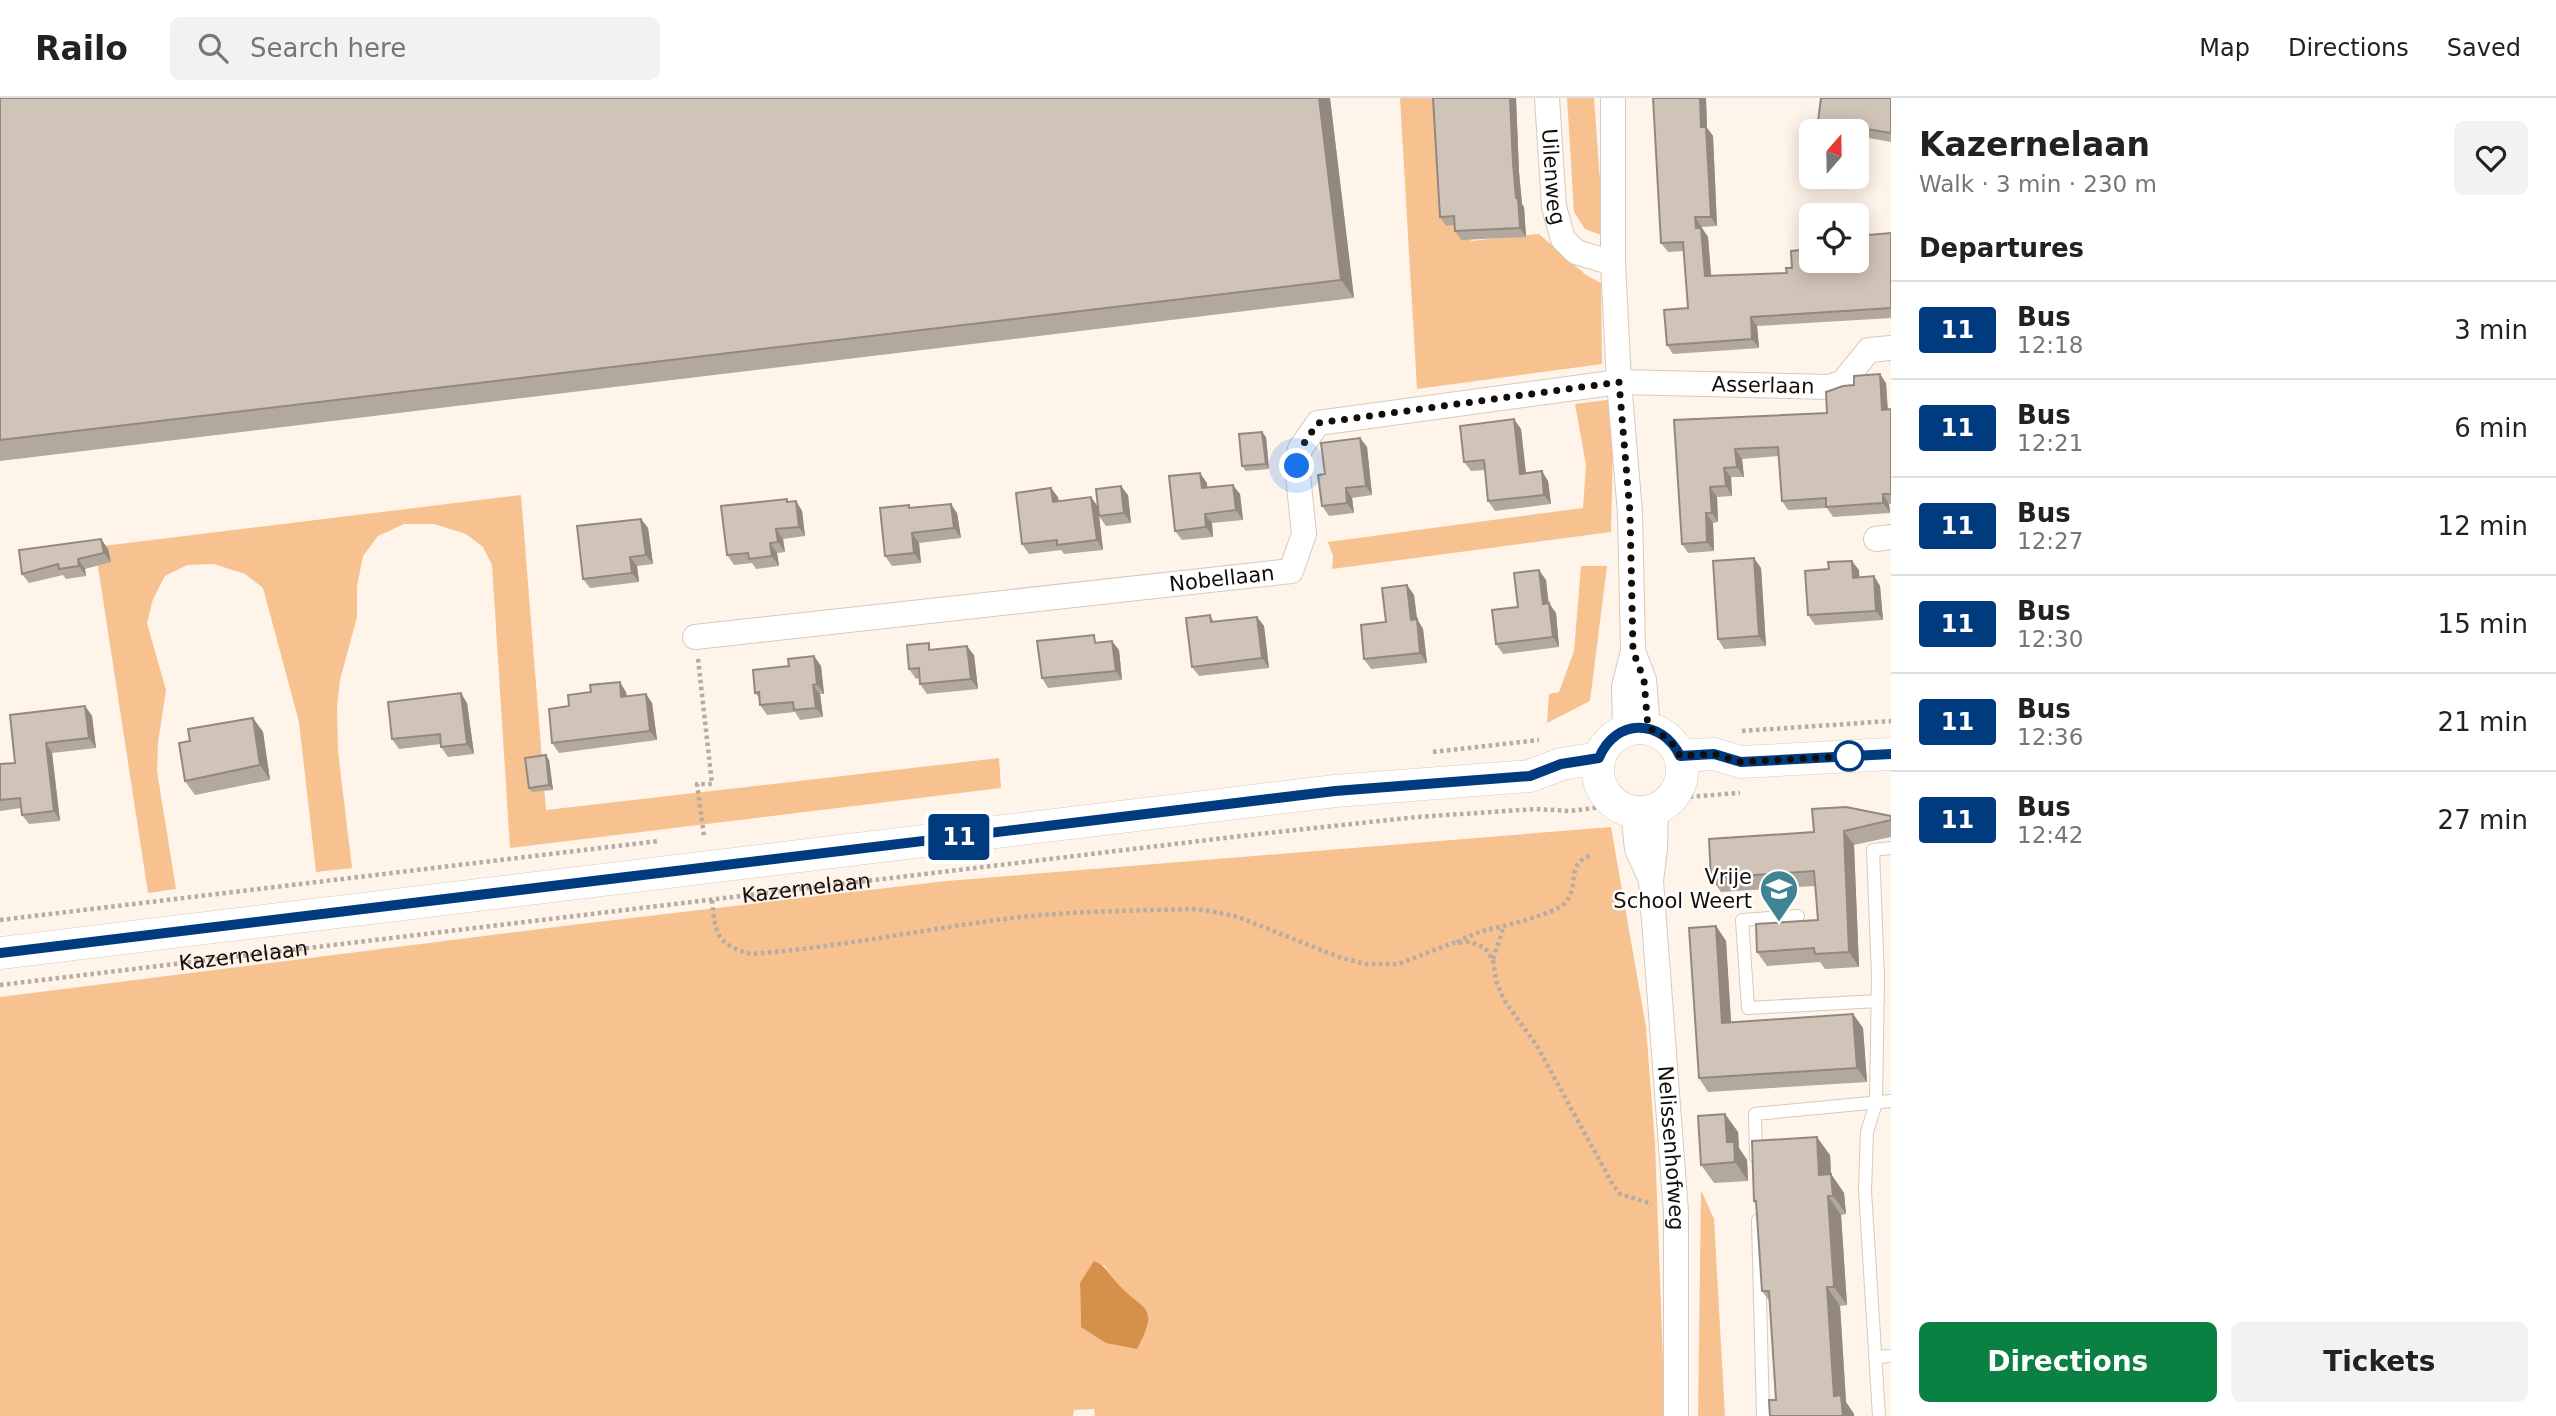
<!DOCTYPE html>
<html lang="en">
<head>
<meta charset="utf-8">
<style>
  :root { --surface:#fff; --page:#f2f2f2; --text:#222; --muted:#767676; --line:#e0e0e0; --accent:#0b8043 }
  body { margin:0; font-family:"DejaVu Sans",sans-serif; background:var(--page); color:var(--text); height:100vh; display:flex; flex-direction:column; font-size:26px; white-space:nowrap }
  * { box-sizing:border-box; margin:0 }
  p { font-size:23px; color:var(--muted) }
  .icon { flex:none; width:38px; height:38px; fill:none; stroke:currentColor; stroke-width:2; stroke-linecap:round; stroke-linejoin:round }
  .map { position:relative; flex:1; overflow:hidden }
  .details { display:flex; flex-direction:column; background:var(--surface); width:665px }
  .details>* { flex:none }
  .badge { padding:0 14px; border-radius:5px; font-size:24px; line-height:46px }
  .needle { width:46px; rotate:20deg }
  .controls { position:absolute; left:1799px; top:21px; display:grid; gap:14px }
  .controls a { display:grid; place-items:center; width:70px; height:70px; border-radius:10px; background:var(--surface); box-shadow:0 4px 18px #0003; font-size:35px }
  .you { position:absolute; width:35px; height:35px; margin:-18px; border:5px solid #fff; border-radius:50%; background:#1a73e8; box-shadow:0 0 0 10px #1a73e833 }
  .map>.badge { position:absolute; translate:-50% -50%; box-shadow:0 0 0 4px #fff }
  h2 { padding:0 28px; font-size:26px; line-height:63px }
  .round { display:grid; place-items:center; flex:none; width:74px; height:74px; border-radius:10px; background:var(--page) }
  .head { display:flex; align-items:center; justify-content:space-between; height:119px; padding:0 28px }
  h1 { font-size:33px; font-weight:700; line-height:52px }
  .primary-button { display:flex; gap:14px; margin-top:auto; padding:14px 28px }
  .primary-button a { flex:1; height:80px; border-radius:10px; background:var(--accent); color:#fff; font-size:28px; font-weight:700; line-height:80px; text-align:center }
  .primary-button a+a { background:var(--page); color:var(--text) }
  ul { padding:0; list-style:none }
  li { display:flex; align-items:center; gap:21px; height:98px; padding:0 28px; border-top:2px solid var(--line) }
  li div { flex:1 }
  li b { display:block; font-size:26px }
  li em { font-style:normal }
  li .badge { min-width:77px; font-weight:700; text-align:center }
  header { display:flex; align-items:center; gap:42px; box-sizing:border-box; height:98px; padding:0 35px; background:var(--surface); border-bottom:2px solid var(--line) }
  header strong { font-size:33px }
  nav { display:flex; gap:38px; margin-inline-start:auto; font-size:24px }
  .search { width:490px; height:63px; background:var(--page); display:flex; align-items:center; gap:18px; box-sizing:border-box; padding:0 24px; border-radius:10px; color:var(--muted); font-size:26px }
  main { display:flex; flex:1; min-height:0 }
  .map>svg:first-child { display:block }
</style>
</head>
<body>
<header>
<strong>Railo</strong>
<div class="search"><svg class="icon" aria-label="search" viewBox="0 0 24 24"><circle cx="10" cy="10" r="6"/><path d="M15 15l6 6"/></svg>Search here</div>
<nav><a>Map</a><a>Directions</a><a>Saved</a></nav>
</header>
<main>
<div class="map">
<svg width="1891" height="1318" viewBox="0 0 1891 1318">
  <rect width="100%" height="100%" fill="#fff4ea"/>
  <path fill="#f8c290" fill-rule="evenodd" d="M1400,0H1460L1471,143L1539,136L1586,177L1601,185L1602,266L1417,291Z
    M1567,0H1594L1604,138L1585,131L1574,114Z
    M1614,301L1611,434L1332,471L1333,458L1328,444L1583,410L1586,367L1575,306Z
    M521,397L546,712L999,660L1001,690L510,750L492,467L483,449L466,436L434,426H404L378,438L363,458L357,488V519L340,582L337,609L338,653L352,770L316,774L299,624L263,490L245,476L214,466L187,467L165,478L153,501L147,525L166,592L158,645L157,673L176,791L148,795L95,449Z
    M1581,468H1607L1590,603L1547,625L1549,596L1559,594L1574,553Z
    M1611,729L1646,929L1655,1045L1665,1318H1095L1094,1311L1074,1312L1073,1318H0V899L580,826L946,783ZM1104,1167L1117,1186L1081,1229L1080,1185Z
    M1701,1092L1714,1121L1725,1318H1698Z"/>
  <path fill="#d5904a" d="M1094,1163C1106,1168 1108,1175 1117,1185C1143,1214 1161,1206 1137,1251L1106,1245L1081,1229L1080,1185Z"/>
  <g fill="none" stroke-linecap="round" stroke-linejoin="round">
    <g stroke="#d7c9bd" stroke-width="14">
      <path id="service" d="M1798,818L1742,822L1748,910L1878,903
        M1756,1059L1755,1016L1891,1003
        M1758,1122L1763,1318
        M1876,1259L1891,1258
        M1879,1318L1865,1093L1867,1034L1876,1005L1878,879L1873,752L1891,750"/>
    </g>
    <g stroke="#d7c9bd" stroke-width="26">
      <g id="minor">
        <path id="s2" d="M1547,0L1554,109L1563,141L1576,154L1613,165"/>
        <path d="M1613,0V165L1619,284L1630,415L1633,553L1624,589L1625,632"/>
        <path d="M1876,441L1891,439"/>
        <path id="s3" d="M695,539L1291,473L1304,436L1297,368L1300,351L1318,325L1619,284L1830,289L1843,284L1869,252L1891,250"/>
        <path d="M1633,553L1644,582L1648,630"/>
        <path id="s4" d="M1656,711L1655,750L1651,783L1676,1114V1318"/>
        <path d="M1633,713L1637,751L1651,782"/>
      </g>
    </g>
    <g stroke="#d7c9bd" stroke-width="33">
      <path id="tertiary" d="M1598 672a42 42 0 1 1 84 0a42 42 0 1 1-84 0Z
        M1680,658L1714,656L1741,664L1891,656
        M0,855L1335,693L1530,678L1561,666L1599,660"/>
    </g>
    <g stroke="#b6aca4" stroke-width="4.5" stroke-dasharray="3.5 3.5" stroke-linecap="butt">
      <path d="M698,561L712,686H697L704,738"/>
      <path d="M1742,633L1891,623"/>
      <path d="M1433,654L1539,642"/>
      <path d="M1676,697L1685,699L1740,695"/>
      <path d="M712,802C715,834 716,847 751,856C831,850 910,834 990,823C1056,813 1126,813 1193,811L1211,813L1238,819L1339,859L1366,866H1398L1453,845L1471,844L1485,850L1493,862L1496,883L1504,902L1537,948L1613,1087L1620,1096L1652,1106"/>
      <path d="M0,822L659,743"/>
      <path d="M1457,844C1467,839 1477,834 1487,832C1504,828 1553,816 1564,806C1581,789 1564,767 1591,757"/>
      <path d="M1493,861L1504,828"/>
      <path id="s1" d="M0,887L1258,736L1417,719L1536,711L1570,713L1602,709L1611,703"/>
    </g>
    <use href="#service" stroke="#fff" stroke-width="12"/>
    <use href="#minor" stroke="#fff" stroke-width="24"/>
    <use href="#tertiary" stroke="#fff" stroke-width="32"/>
  </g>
  <path fill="#b3a89d" d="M0,0H1330L1354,200L0,363Z
    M1433,0H1516L1519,74L1522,106L1524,109L1526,139L1461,142L1455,133L1454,127L1446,128L1440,119Z
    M1653,0H1706L1707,30L1713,38L1717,128L1701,129L1708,139L1711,178L1787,175L1857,163L1861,111L1867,120L1865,137L1891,135V220L1757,228L1759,250L1673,256L1667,247L1688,210L1684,153L1668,154L1661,145Z
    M1891,0V44L1857,38V33L1824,32L1818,23Z
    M1886,285L1888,311H1891V406H1889L1890,415L1833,419L1827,410L1788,412L1782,403L1779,358L1742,361L1744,379H1731L1732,398L1717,399L1718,424L1713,425L1714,453L1688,455L1682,446L1674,322L1827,315Z
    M1521,331L1526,375L1548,383L1551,406L1495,413L1488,403L1485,372L1471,373L1464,364Z
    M1266,339L1269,371L1246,373L1242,368Z
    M1360,340L1367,349L1372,397L1352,400L1354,415L1329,418L1322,408L1325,376Z
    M1207,385V389L1240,396L1243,422L1212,425L1213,439L1182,442L1175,433Z
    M1128,397L1131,425L1106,428L1099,418Z
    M1058,399L1059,403L1091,399L1098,409L1103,452L1064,456L1061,452L1029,456L1022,446Z
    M787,401L789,404L796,403L802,413L805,438L783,441L785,454L777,455L779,468L756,471L752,465L734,467L727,457Z
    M911,410L957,415L961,440L919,445L921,465L892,468L885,458Z
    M641,421L648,430L653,466L637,468L639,484L590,490L583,481Z
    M101,441L108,451L111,464L85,471L86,478L66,481L63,477L29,485L22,476Z
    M1761,470L1766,548L1724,551L1718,541Z
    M1859,472V479L1874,478L1880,488L1883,522L1815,527L1808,517Z
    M1546,482L1548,506L1556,515L1559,549L1503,556L1496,546L1518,509Z
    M1407,487L1414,497L1417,521L1423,531L1427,565L1371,571L1364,561Z
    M1210,517L1214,524L1257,519L1264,528L1269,570L1199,578L1192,569Z
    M1099,544L1119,552L1122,582L1048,590L1042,580Z
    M933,552L974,557L978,591L927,596L920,586V580L916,581L909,571Z
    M814,558L821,568L824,596H820L823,619L800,622L795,614L767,617L760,607V601L755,595L789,568Z
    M626,594L627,598L646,596L652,605L657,642L559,655L552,645L569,608Z
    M467,605L474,656L448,659L441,649V646L399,651L392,641Z
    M85,608L92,618L96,650L52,655L60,723L29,726L22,717L21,710L0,713V666L15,665Z
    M253,620L263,634L270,682L195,697L185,683L190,643Z
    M549,662L553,692L532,694L529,690Z
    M1891,718V739L1854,747L1859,869L1825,871L1820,864L1767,868L1757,854L1818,822L1815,788L1721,794L1711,780L1814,734Z
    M1716,828L1726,843L1731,924L1853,916L1863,930L1867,984L1708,994L1699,980Z
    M1725,1016L1738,1034L1739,1050L1747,1062L1748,1083L1714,1085L1701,1067Z
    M1830,1057L1831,1076L1844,1095L1846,1116L1841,1117L1847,1207L1840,1208L1846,1304L1854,1316V1318H1770L1776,1302L1770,1204L1762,1193L1756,1107L1754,1103Z"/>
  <path fill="#928880" d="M1319,0H1330L1354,200L1341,182Z
    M1510,0H1516L1519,74L1522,106L1524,109L1526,139L1520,130L1516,100L1513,65Z
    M1700,0H1706L1707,30L1713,38L1717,128L1711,119L1701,29Z
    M1861,111L1867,120L1863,147L1857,138Z
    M1695,119L1708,139L1712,188L1705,178L1696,130Z
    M1751,219L1757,228L1759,250L1752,241Z
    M1880,276L1886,285L1888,321L1882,312Z
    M1514,321L1521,331L1527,385L1520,376Z
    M1262,334L1266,339L1269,371L1266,366Z
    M1360,340L1367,349L1372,397L1366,388Z
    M1735,351L1742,361L1744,379L1737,369Z
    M1724,370L1731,379L1732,398L1726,388Z
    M1542,373L1548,383L1551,406L1544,397Z
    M1200,375L1207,385L1208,399L1202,390Z
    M1233,387L1240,396L1243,422L1236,412Z
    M1121,388L1128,397L1131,425L1124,415Z
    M1710,389L1717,399L1718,424L1712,415Z
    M1051,390L1058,399L1059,413L1053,404Z
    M1346,390L1352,400L1354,415L1347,405Z
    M1883,396L1889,406L1890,415L1883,405Z
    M1091,399L1098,409L1103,452L1097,442Z
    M796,403L802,413L805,438L799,429Z
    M951,406L957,415L961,440L954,430Z
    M1706,415L1713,425L1714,453L1707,444Z
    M1205,416L1212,425L1213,439L1206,429Z
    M641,421L648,430L653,466L646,457Z
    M776,431L783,441L785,454L778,444Z
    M912,435L919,445L921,465L914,455Z
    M101,441L108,451L111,464L104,455Z
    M770,445L777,455L779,468L772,458Z
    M630,459L637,468L639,484L632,475Z
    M1754,460L1761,470L1766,548L1759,538Z
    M78,461L85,471L86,478L79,468Z
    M1852,463L1859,472L1860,489L1853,480Z
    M1539,472L1546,482L1550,516L1543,506Z
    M1874,478L1880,488L1883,522L1876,513Z
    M1407,487L1414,497L1417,521L1423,531L1427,565L1420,555L1411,522Z
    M1549,505L1556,515L1559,549L1553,539Z
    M1257,519L1264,528L1269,570L1262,560Z
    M1112,543L1119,552L1122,582L1116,573Z
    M967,548L974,557L978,591L971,581Z
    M814,558L821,568L824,596L817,586Z
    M620,584L626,594L628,609L621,599Z
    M813,587L820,596L823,619L816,610Z
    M461,595L467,605L474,656L467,646Z
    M646,596L652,605L657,642L650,633Z
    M85,608L92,618L96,650L89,640Z
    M253,620L263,634L270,682L260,667Z
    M46,645L52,655L60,723L54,713Z
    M546,657L549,662L553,692L549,687Z
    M1844,733L1854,747L1859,869L1849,854Z
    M1716,828L1726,843L1732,939L1722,925Z
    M1853,916L1863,930L1867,984L1857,970Z
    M1725,1016L1738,1034L1739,1050L1747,1062L1748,1083L1735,1064L1727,1044Z
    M1817,1039L1830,1057L1831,1076L1844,1095L1846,1116L1819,1077Z
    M1828,1098L1841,1117L1847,1207L1834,1189Z
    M1827,1189L1840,1208L1846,1304L1854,1316V1318H1843L1834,1298Z"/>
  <path fill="#d0c3b7" stroke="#928880" stroke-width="2" d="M0,0H1319L1341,182L0,342Z
    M1433,0H1510L1513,65L1516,100H1518L1520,130L1455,133L1454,118L1440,119Z
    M1653,0H1700L1701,29H1706L1711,119H1695L1696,130H1701L1705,178L1787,175L1786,170H1792L1791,153L1811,151V163H1857V117H1834L1836,107L1861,111L1857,138L1891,135V210L1751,219L1752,241L1667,247L1664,212L1688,210L1683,144L1661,145Z
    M1821,0H1891V35L1818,23Z
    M1880,276L1882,312L1891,311V396H1883V405L1826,409V400L1782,403L1778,349L1735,351L1737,369L1724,370L1726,388L1710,389L1712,415H1706L1707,444L1682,446L1674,322L1827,315L1826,294L1843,288L1854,287V278Z
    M1514,321L1520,376L1542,373L1544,397L1488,403L1484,362L1464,364L1460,328Z
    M1262,334L1266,366L1242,368L1239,336Z
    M1360,340L1366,388L1346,390L1347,405L1322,408L1318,377L1325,376L1321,345Z
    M1200,375L1202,390L1233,387L1236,412L1205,416L1206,429L1175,433L1169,378Z
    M1121,388L1124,415L1099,418L1096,391Z
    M1051,390L1053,404L1091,399L1097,442L1057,447V442L1022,446L1016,395Z
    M787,401V404L796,403L799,429L776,431L778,444L770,445L772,458L749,461L748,455L727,457L721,408Z
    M951,406L954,430L912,435L914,455L885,458L880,410L909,407V410Z
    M641,421L646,457L630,459L632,475L583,481L577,428Z
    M101,441L104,455L78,461L79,468L59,471L58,466L22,476L19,452Z
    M1754,460L1759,538L1718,541L1713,463Z
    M1852,463L1853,480L1874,478L1876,513L1808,517L1805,473L1829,471L1828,464Z
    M1539,472L1543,506L1549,505L1553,539L1496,546L1492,512L1518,509L1514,475Z
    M1407,487L1411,522L1417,521L1420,555L1364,561L1361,527L1386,524L1382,490Z
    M1210,517L1211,524L1257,519L1262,560L1192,569L1186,520Z
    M1094,537L1095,545L1112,543L1116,573L1042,580L1037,543Z
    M929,545V552L967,548L971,581L920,586L919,570L909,571L907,547Z
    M814,558L817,586L813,587L816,610L794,612L793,604L760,607L759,594L755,595L753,572L789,568L788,561Z
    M620,584L621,599L646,596L650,633L552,645L549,611L569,608L568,597L591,594L590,587Z
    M461,595L467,646L441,649L440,636L392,641L388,604Z
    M85,608L89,640L46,645L54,713L22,717L20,700L0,702V666L15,665L10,617Z
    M253,620L260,667L185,683L179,645L190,643L188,631Z
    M546,657L549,687L529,690L525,660Z
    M1846,709L1891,718V722L1844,733L1849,854L1815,856L1814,850L1757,854L1756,826L1818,822L1814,773L1711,780L1709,741L1814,734L1812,711Z
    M1716,828L1722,925L1853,916L1857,970L1699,980L1689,830Z
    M1725,1016L1727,1044H1734L1735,1064L1701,1067L1698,1018Z
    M1817,1039L1819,1077L1831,1076L1833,1098H1828L1834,1189H1827L1834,1298L1841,1297L1843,1318H1770L1769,1302H1776L1769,1193H1762L1756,1103H1754L1752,1043Z"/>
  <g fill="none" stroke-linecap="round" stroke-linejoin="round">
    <g stroke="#fff" stroke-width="16">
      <path id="line" d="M0,855L1335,693L1530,678L1561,666L1599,660C1615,620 1662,620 1680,658L1714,656L1741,664L1891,656"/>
    </g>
    <use href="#line" stroke="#003b80" stroke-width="10"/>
    <path stroke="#130e0a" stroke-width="7" stroke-dasharray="0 12.6" d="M1297,368L1300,351L1318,325L1619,284L1630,415L1633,553L1644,582L1648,630C1663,636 1673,643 1680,658L1714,656L1741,664L1849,658"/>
  </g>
  <defs>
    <g id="school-pin" transform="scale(2.0125)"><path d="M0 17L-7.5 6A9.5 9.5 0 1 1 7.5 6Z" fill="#408493" stroke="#fff"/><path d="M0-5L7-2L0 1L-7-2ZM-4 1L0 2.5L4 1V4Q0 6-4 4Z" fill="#fff"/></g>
  </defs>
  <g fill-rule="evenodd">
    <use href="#school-pin" x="1779" y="791"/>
  </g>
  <circle fill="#fff" stroke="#003b80" stroke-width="3.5" cx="1849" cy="658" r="14"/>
  <g text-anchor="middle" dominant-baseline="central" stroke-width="5" stroke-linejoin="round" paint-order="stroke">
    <g font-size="21" fill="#130e0a" stroke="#fff">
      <text stroke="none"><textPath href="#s2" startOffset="79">Uilenweg</textPath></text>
      <text stroke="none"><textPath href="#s3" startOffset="1204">Asserlaan</textPath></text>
      <text stroke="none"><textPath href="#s3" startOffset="530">Nobellaan</textPath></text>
      <text stroke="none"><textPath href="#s1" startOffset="812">Kazernelaan</textPath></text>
      <text stroke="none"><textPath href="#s1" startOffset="245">Kazernelaan</textPath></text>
      <text stroke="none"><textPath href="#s4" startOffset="340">Nelissenhofweg</textPath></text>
    </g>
    <g font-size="21" fill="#130e0a" stroke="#fff" text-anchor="end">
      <text x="1752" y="779">Vrije<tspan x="1752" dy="24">School Weert</tspan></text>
    </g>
  </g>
</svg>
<div class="controls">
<a><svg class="needle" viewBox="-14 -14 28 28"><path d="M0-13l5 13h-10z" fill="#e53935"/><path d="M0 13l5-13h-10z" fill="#767676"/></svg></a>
<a><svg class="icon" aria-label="locate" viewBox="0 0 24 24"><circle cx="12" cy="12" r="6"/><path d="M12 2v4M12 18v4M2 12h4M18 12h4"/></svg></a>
</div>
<div class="you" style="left:1297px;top:368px"></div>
<b class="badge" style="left:959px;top:739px;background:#003b80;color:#fff">11</b>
</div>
<section class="details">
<div class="head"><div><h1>Kazernelaan</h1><p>Walk · 3 min · 230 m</p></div><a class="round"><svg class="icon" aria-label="heart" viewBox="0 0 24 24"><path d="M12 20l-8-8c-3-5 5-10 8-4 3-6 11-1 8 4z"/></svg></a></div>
<h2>Departures</h2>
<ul>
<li><span class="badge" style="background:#003b80;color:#fff">11</span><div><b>Bus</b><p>12:18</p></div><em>3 min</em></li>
<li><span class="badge" style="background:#003b80;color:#fff">11</span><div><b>Bus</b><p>12:21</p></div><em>6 min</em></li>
<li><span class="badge" style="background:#003b80;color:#fff">11</span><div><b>Bus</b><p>12:27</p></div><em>12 min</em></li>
<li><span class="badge" style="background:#003b80;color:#fff">11</span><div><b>Bus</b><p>12:30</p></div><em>15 min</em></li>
<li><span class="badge" style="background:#003b80;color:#fff">11</span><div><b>Bus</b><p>12:36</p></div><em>21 min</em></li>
<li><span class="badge" style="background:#003b80;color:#fff">11</span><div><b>Bus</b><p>12:42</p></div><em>27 min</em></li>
</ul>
<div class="primary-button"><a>Directions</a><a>Tickets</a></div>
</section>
</main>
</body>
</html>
